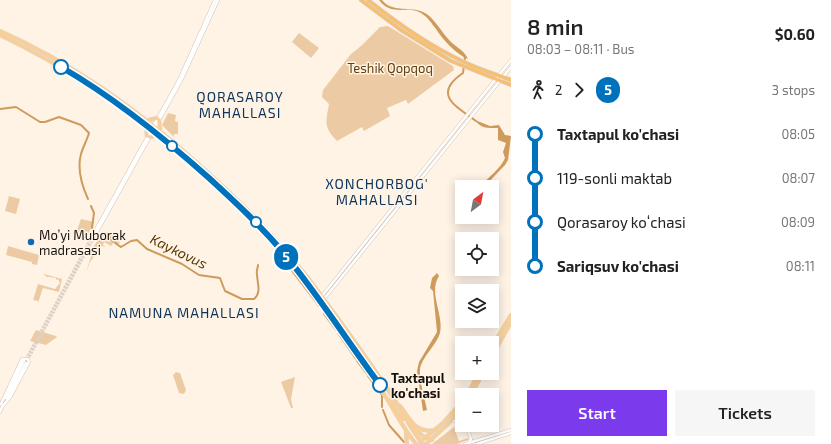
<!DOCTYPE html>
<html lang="en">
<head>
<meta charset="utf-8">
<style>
  :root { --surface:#fff; --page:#f6f6f6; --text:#222; --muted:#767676; --accent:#7c3aed }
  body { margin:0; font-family:"Exo 2",sans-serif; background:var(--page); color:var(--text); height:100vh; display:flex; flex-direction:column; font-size:15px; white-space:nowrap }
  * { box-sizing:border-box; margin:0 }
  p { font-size:13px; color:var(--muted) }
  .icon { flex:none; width:22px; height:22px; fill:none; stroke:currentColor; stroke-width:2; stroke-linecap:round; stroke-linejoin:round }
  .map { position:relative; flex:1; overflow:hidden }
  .drawer { display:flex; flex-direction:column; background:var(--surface); width:320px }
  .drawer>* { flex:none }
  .badge { padding:0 8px; border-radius:13px; font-size:14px; line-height:26px }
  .needle { width:26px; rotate:32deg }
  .buttons { position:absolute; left:455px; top:180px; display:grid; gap:8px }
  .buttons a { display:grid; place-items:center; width:44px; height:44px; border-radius:0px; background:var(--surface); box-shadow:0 2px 10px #0003; font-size:20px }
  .map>.badge { position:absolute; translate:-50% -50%; box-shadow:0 0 0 2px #fff }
  .legs { display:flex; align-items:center; gap:6px; height:44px; padding:0 16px; font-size:13px }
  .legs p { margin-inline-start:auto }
  .overview { display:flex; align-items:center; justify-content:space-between; height:68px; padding:0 16px }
  h1 { font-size:22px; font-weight:600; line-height:30px }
  .cta { display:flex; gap:8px; margin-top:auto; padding:8px 16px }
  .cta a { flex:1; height:46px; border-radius:0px; background:var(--accent); color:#fff; font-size:16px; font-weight:600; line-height:46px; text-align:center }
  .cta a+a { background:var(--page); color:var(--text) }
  ul { padding:0 16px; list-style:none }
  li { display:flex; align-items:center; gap:14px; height:44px; font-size:15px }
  li i { display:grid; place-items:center; width:6px; height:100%; margin:0 5px; background:currentColor }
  li i::after { content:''; width:10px; height:10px; margin:-5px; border:3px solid; border-radius:50%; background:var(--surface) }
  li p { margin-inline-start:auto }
  li:first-child i { background:linear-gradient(#0000 50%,currentColor 0) }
  li:last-child i { background:linear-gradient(currentColor 50%,#0000 0) }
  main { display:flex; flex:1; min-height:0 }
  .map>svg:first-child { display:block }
</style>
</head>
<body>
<main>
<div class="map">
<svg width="511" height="444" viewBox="0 0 511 444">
  <rect width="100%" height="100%" fill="#fff3e6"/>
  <path fill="#eccba4" d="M388,26L453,66L454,70L408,104L406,100L387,108L390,116L364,131L362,127L337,141C323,126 326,122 329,104L322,97L323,90L351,54L361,46L380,27Z
    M299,33L319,48L311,58L292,42Z
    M168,113L176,115L175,121L178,122V134H174V137L162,125Z
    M9,196L20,199L16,214L5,211Z
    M81,219L94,222L86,239L75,236Z
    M103,232H108L120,242L118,245L114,242L111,246L104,242L103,245L106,247L102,246L90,262L86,273L94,246Z
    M8,246L39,255L37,265L32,264V262L6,255Z
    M44,274L62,279L59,292L43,288L38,303V301L33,300L38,284L55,289L60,283L58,279L56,280V278L52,277L51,279V277H47L45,275L44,276Z
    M36,330L56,336L57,337L46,345L30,341Z
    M176,372L180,373L186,390L184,394L179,393L173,375Z
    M295,377L291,399L293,408H291L281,382Z
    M454,427L459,441L468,438V440L457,444H432Z"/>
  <path fill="#ce9b5c" d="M379,0H382C392,13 410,6 423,12C433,16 442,33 450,41C456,47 465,51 468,59C456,54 443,40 436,29C431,23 429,18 421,13C407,5 391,17 379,0Z
    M475,120L490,126L499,125L505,135L511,136L508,160L505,165L484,187H481C488,176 500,170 505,158L503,152L506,143L498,140V128C488,128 481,129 475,120Z
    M437,273L439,276C428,293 444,314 440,333C437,344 425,354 421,365C417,375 425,399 427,410L423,411L417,371L419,362L437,332L433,291L430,288L432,278Z"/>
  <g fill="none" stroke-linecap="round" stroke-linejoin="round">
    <path stroke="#ce9b5c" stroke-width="2" d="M464,56L465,58L463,73C432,94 455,106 476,121
      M0,109L16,107L40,122H45L59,117L81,125L89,133C87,140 83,147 81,154C77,169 82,186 88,199
      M91,206L94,213L92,228
      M103,234C111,236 113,243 121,247L131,241L137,240L147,249L182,264L199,275L220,278L225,291L242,299H254C262,292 257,283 257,274C256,271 258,268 258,265
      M283,259L319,306
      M324,314L336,330
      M338,333L356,359
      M357,361L367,374
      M368,376L382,395V407
      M383,410L389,425L404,442"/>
    <path stroke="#dcd1c5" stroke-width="2.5" stroke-dasharray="2.5 1" stroke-linecap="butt" d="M26,359L90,240
      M26,363L92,241"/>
    <g stroke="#d3c5b6" stroke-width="3.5">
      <path id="secondary" d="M90,240L179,80L215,0
        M92,241L181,81L218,0
        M322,296L511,60
        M320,300L324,299C386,221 449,145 511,67
        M5,398L24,361
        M7,399L26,363
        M1,404L22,359H28L29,362L11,396L3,406
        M0,412L3,405
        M452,421L462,419
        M466,425L471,439L468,443
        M465,444L511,430
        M477,444L511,433"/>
    </g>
    <g stroke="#dad9d8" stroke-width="4.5">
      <path id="primary" d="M0,31C77,65 144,114 206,171C251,211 291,253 326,302C349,333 371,364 392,396C403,412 410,429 423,444
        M0,35C125,95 236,187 319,299C341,328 362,359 382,391C394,409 402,427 416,444
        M149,120L157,118
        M159,120L160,129
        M146,125L147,136
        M150,137L159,135
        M492,347L511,315
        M492,356L511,322
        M467,395L479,373
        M471,395L483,373
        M390,400L398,414L403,419
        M400,406C411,420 415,434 436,430
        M411,426L423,436L432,440
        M406,433L407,444
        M420,442L443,423L462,402
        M426,444L447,425L462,409"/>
    </g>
    <g stroke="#dad9d8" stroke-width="4.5">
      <path id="trunk" d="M361,0L401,30L451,61L511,85
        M368,0C397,23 428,45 462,61C478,69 495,74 511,80"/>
    </g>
    <use href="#secondary" stroke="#fff" stroke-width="2.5"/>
    <use href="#primary" stroke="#f8cf98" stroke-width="3.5"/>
    <use href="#trunk" stroke="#f6bf76" stroke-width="3.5"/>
  </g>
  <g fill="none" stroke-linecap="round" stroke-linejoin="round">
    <g stroke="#fff" stroke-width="9">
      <path id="line-1" d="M61,67C115,98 163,137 209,178C234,201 259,224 282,251C317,293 347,341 380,385"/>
    </g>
    <use href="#line-1" stroke="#0072bc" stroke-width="6"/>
  </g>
  <g fill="#fff" stroke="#0072bc" stroke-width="2">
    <circle cx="61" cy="67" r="7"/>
    <circle cx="172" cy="146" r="5"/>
    <circle cx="256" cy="222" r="5"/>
    <circle cx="380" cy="385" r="7"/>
  </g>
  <circle fill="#0e69b6" stroke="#fff3e6" stroke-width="1.5" cx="31" cy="242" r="4"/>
  <g text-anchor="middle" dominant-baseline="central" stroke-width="3" stroke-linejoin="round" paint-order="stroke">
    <g font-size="13" fill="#613f0b" stroke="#fff3e6">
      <text x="390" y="68">Teshik Qopqoq</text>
    </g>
    <g font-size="13" fill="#17120d" stroke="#fff3e6" text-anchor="start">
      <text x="39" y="235">Mo’yi Muborak<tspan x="39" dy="15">madrasasi</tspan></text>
    </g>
    <g font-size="13" font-weight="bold" fill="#17120d" stroke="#fff3e6" text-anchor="start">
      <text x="391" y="378">Taxtapul<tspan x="391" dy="15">ko'chasi</tspan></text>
    </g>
    <g font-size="14" letter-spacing="1" fill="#0d345a" stroke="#fff3e6">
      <text x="240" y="96">QORASAROY<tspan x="240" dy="16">MAHALLASI</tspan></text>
      <text x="377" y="183">XONCHORBOG'<tspan x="377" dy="16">MAHALLASI</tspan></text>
      <text x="184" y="312">NAMUNA MAHALLASI</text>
    </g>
    <g font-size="14" font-style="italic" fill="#593701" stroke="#fff3e6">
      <text transform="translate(179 251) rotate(26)">Kaykovus</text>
    </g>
  </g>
</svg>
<div class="buttons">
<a><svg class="needle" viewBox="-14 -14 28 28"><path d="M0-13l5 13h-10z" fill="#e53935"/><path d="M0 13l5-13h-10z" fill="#767676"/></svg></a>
<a><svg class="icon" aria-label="locate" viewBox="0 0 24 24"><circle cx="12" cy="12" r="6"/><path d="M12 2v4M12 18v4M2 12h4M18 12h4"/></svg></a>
<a><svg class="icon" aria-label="layers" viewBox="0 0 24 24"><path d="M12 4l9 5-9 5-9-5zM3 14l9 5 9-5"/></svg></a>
<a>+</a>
<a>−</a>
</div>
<b class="badge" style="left:286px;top:257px;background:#0072bc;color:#fff">5</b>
</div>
<section class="drawer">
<div class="overview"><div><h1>8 min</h1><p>08:03 – 08:11 · Bus</p></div><b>$0.60</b></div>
<div class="legs"><svg class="icon" aria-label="walk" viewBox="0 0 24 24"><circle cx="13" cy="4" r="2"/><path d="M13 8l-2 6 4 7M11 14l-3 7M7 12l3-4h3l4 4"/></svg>2<svg class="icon" aria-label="forward" viewBox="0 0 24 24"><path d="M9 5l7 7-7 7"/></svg><b class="badge" style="background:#0072bc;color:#fff">5</b><p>3 stops</p></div>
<ul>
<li><i style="color:#0072bc"></i><b>Taxtapul ko'chasi</b><p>08:05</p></li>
<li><i style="color:#0072bc"></i><span>119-sonli maktab</span><p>08:07</p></li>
<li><i style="color:#0072bc"></i><span>Qorasaroy koʻchasi</span><p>08:09</p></li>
<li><i style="color:#0072bc"></i><b>Sariqsuv ko'chasi</b><p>08:11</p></li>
</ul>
<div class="cta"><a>Start</a><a>Tickets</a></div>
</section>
</main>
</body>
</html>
